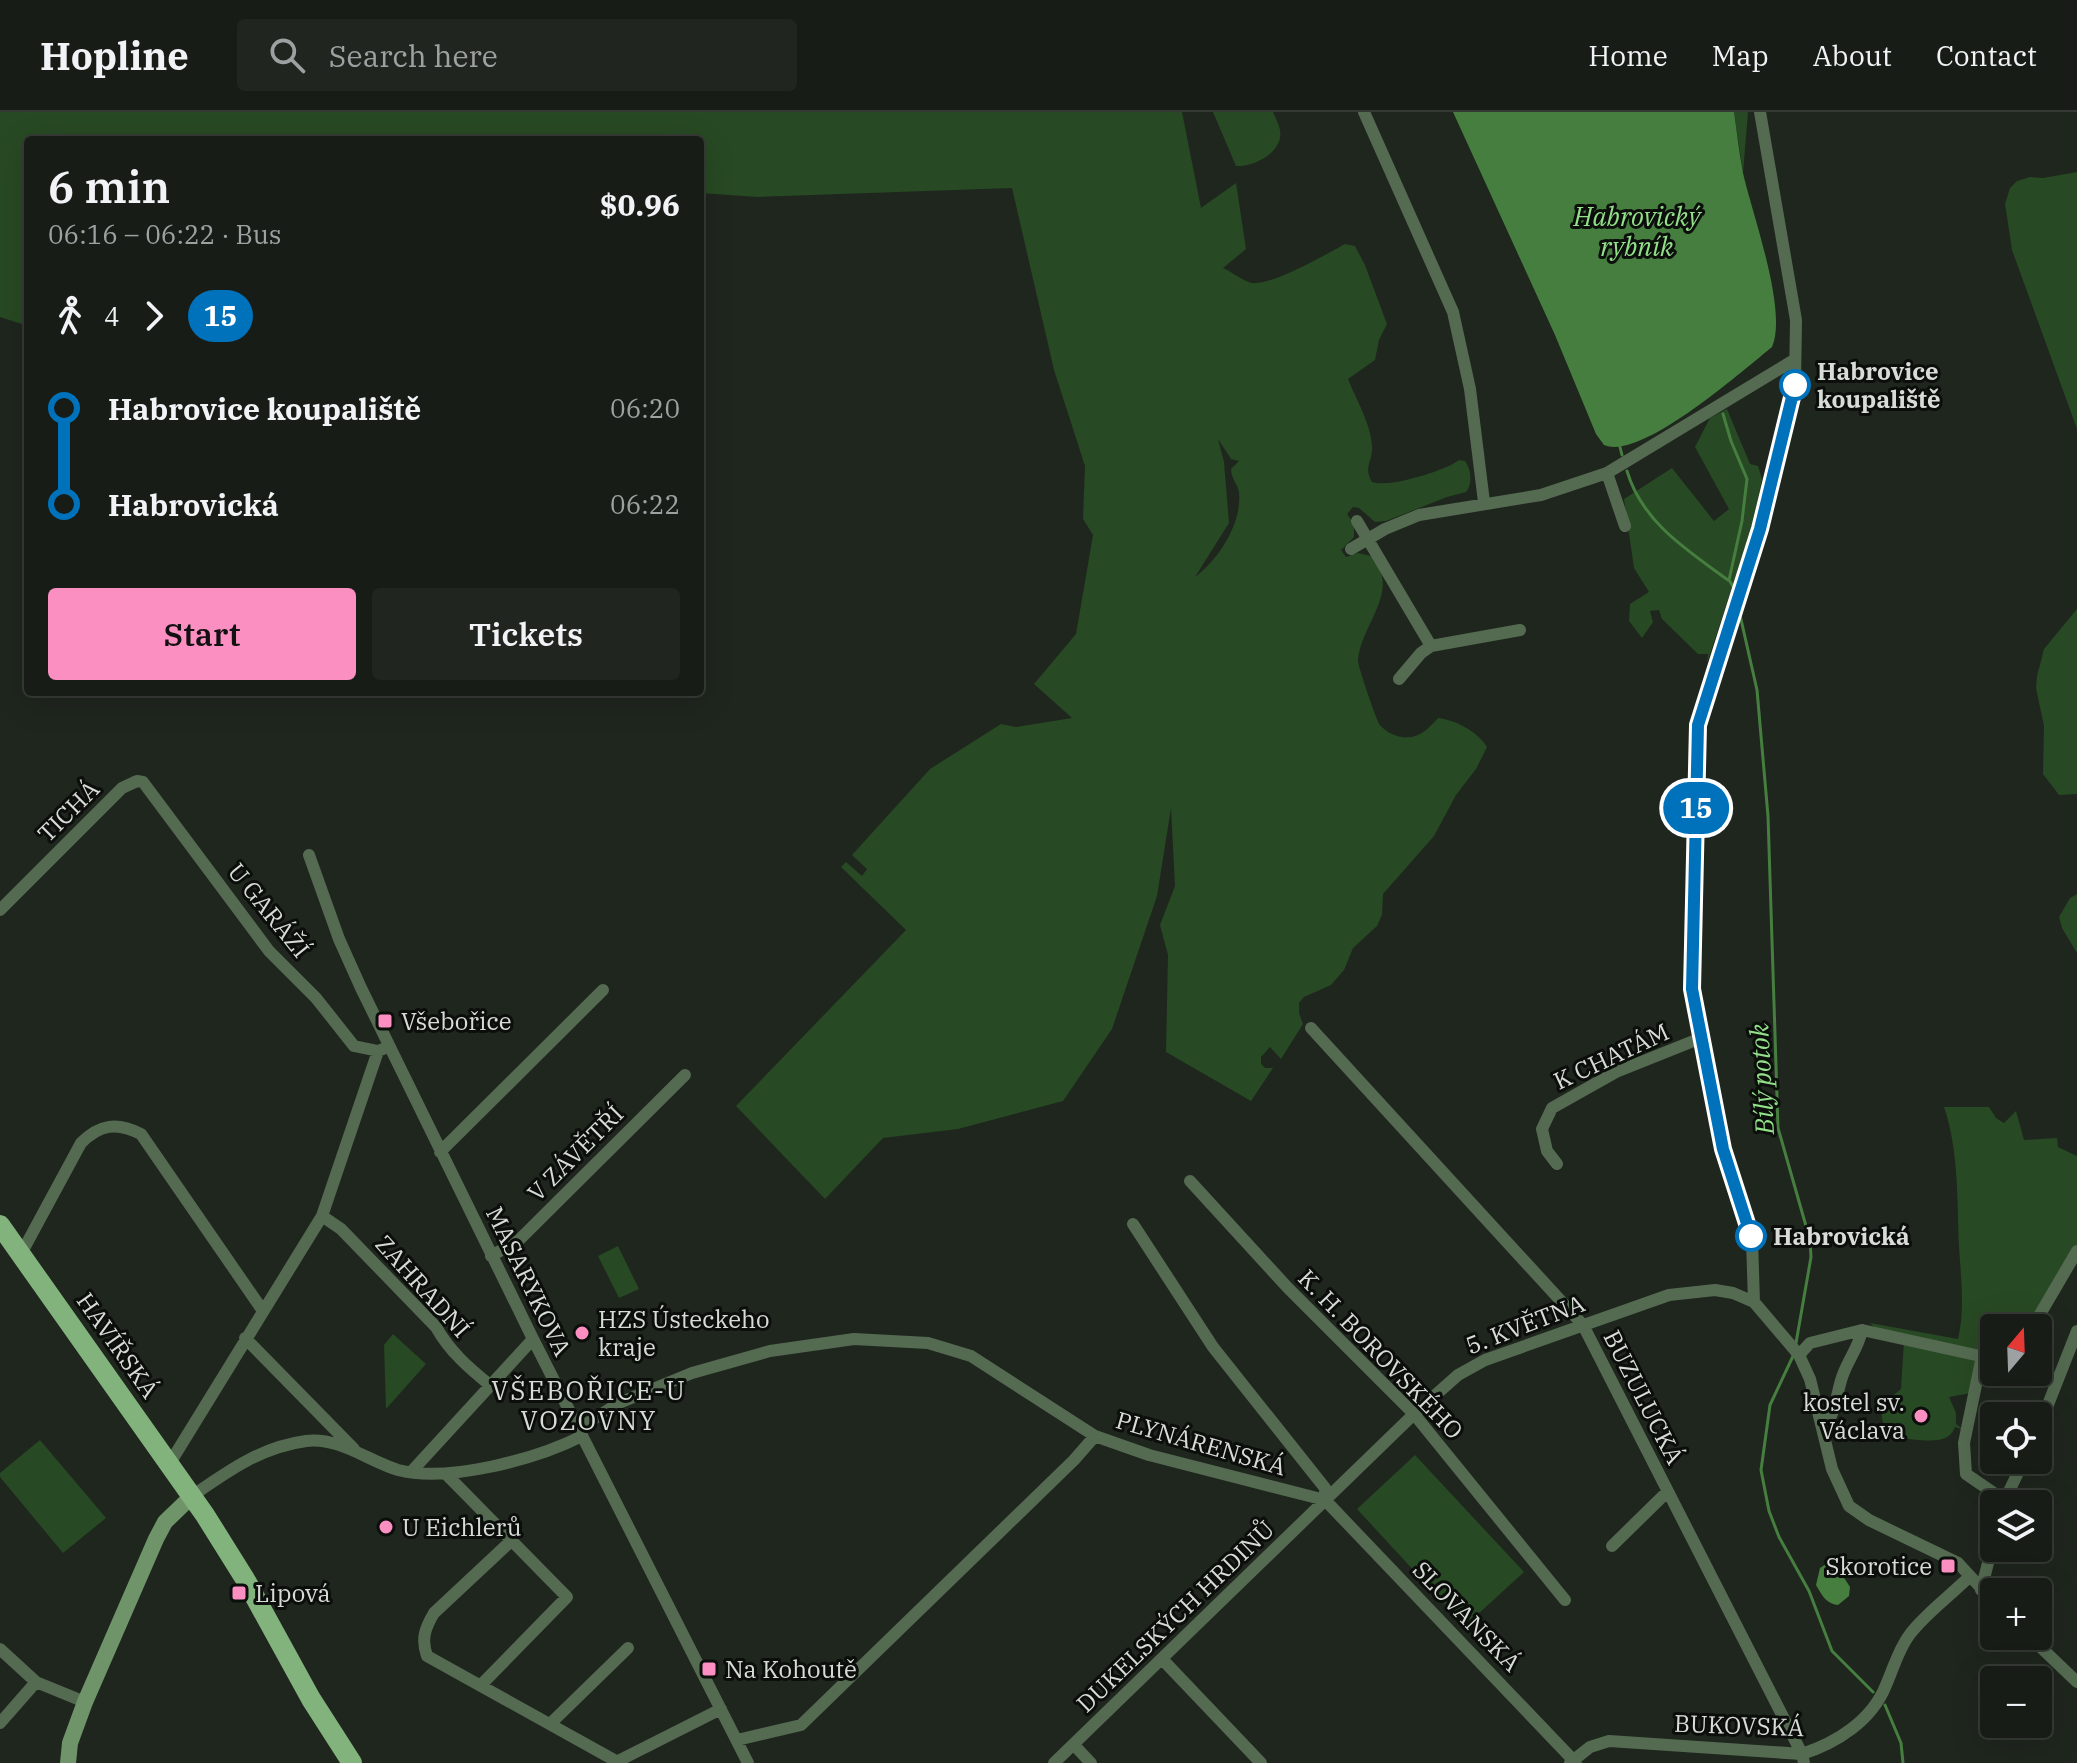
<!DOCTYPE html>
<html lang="en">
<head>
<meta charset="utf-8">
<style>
  :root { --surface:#171c16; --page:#20251f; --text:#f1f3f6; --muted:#9ea1a1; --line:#363a35; --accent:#fc8fc1 }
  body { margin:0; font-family:"IBM Plex Serif",serif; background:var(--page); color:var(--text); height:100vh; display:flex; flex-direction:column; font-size:30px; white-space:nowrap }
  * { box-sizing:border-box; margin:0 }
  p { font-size:26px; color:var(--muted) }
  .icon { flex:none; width:44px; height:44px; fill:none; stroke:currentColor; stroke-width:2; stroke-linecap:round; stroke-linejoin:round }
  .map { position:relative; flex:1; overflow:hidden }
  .panel { position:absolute; left:24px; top:24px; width:680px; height:560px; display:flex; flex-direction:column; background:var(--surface); border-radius:8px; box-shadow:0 8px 32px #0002,0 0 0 2px var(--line) }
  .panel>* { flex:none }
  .badge { padding:0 16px; border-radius:26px; font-size:28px; line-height:52px }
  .needle { width:52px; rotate:19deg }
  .buttons { position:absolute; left:1980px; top:1202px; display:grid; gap:16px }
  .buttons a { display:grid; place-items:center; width:72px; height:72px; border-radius:8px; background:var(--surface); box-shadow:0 8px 32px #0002,0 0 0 2px var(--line); font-size:40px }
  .map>.badge { position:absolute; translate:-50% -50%; box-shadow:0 0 0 4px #fff }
  .legs { display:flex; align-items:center; gap:12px; height:88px; padding:0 24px; font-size:26px }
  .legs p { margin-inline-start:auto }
  .overview { display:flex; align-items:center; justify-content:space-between; height:136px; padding:0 24px }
  h1 { font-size:44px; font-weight:600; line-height:60px }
  .action { display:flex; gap:16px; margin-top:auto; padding:16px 24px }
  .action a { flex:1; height:92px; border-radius:8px; background:var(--accent); color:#111; font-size:32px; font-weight:600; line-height:92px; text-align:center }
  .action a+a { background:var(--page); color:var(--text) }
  ul { padding:0 24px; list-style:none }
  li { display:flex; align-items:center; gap:28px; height:96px; font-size:30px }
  li i { display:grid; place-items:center; width:12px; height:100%; margin:0 10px; background:currentColor }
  li i::after { content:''; width:20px; height:20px; margin:-10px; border:6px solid; border-radius:50%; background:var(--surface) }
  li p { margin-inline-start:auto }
  li:first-child i { background:linear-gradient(#0000 50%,currentColor 0) }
  li:last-child i { background:linear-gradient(currentColor 50%,#0000 0) }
  header { display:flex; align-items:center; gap:48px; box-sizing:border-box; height:112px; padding:0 40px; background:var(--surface); border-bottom:2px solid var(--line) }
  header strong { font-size:38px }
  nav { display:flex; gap:44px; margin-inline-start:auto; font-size:28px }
  .search { width:560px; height:72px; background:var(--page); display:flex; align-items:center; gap:20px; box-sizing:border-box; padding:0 28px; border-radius:8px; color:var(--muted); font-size:30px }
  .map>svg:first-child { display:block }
</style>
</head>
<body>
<header>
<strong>Hopline</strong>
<div class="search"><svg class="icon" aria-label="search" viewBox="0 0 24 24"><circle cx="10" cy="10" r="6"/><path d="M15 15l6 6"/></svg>Search here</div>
<nav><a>Home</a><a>Map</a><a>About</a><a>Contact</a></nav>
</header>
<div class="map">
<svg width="2077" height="1651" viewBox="0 0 2077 1651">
  <rect width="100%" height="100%" fill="#1f261e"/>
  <path fill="#274923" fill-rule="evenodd" d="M0,0H1182L1201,96L1236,71L1246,137L1223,156C1232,160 1243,169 1252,171C1271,174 1327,142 1345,132L1355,134L1365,153L1387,212L1379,228L1375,248L1348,267C1356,287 1371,312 1372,334C1373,349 1363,355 1372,370C1389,376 1445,359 1459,348L1465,349C1471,357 1473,372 1466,380L1447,385L1386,409L1375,410L1359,396L1353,395L1347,402L1354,412V425L1341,438L1346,445L1358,441L1371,444C1403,478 1360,513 1358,549C1358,554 1377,610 1380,613C1385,619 1394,624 1402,625C1419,627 1427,618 1438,606C1456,608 1478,620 1487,635L1476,657L1456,683L1434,724L1383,782L1382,803L1377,814L1353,836L1344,858L1331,873L1304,885L1299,891V901L1303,912L1281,947L1270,935L1261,945V952L1265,956H1273L1251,989L1166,940L1168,843L1160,813L1175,774L1171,696L1157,784L1112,917L1063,989L958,1017L883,1026L825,1087L736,994L906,818L841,755L846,750L862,764L867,757L852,743L930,657L1001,612L1016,615L1072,606L1034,572L1076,522L1093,423L1083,407L1085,354L1054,258L1012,76L758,85L700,81V28H28V214L0,205ZM1218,327L1231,347L1239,349L1231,357C1231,367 1238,372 1239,381C1242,412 1218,448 1195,465L1229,411L1224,350Z
    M1213,0H1273C1275,5 1279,12 1280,18C1284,40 1254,55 1236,54Z
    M1734,0H1748L1743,61Z
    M2077,60V317L2012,138L2005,92L2010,76L2017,69L2030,65L2043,66Z
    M1727,297L1750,352L1758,354L1762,367L1753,412L1707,551L1708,542H1698L1662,507L1659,498L1650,499L1653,510L1642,526L1629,509L1630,492L1649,480L1634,456L1624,387L1672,356L1714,409L1729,397L1695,335L1710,306Z
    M2077,497V682L2059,683L2043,662L2044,614L2036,576L2037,564L2044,537Z
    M2077,782V841L2062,816L2059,805L2070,786Z
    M1944,995H1989L1996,1006L2004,1011L2016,999L2024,1028L2057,1026L2058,1035L2077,1044V1133L2027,1216H1994V1243L1875,1216L1870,1211L1958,1227C1965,1197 1961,1166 1959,1135C1957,1089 1959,1039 1944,995Z
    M618,1134L639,1177L619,1186L598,1144Z
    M393,1222L426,1252L386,1297L384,1233Z
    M1904,1229L1979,1246L1971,1281L1949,1285L1956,1301V1312L1964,1318L1955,1315C1953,1319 1952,1322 1947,1325C1937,1332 1895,1328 1887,1318C1881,1312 1882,1302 1881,1293L1901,1277Z
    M40,1328L106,1406L63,1441L0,1365V1361Z
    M1415,1343L1524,1460L1465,1514L1357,1397Z"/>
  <path fill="#467e40" d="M1453,0H1734C1737,20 1739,41 1743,61C1752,101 1788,199 1772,235C1742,259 1641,349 1604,333L1596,322L1555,223Z
    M1829,1450L1839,1458L1850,1475L1849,1484L1838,1493C1826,1492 1822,1483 1816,1473L1820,1456Z"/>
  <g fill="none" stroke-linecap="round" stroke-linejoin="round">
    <path stroke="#467e40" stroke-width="3" d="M1723,302L1731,329L1747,367L1742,409L1729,468L1734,476
      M1620,335L1622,343
      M1627,359C1642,410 1687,438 1728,468
      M1740,503L1757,578L1768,704L1778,1016L1810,1128L1811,1145L1796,1231
      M1794,1242L1770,1293L1761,1358L1769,1399L1779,1425L1809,1479L1832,1539L1873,1580
      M1885,1593L1901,1631L1903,1651"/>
    <path stroke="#546b51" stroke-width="12" d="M1364,0L1453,200L1470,277L1484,390
      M1357,409L1431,534
      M1625,414L1607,361L1794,248
      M1351,437L1385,417L1419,403L1541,383L1607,361
      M1399,567L1421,541L1431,534L1520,518
      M309,743L339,827L361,876L533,1227L748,1651
      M0,798L122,676L137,669L143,670L269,839L316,886L354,934L378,939
      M1311,916L1583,1213L1802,1642L1804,1651
      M440,1040L603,878
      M1557,1052L1547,1039L1542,1017L1552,996L1616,960L1701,926
      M1190,1069L1288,1176L1414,1302L1565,1488
      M322,1104L341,1117L436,1215C450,1240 469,1256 491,1274
      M1133,1112L1213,1235L1325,1376V1388
      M21,1142L81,1031C100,1012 117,1010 141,1022L263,1199
      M491,1144L518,1129L685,963
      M1754,1190L1752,1128L1723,1037L1692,877L1698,613L1760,417L1795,272L1796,208L1760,0
      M2032,1216L2077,1139
      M245,1226L354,1337
      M1799,1243L1810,1231L1862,1218L1994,1247
      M1982,1244L1964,1331L1966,1362L2004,1388
      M1824,1314C1838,1299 1836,1278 1844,1260C1850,1245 1859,1234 1862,1218
      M578,1317L619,1291L692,1261L770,1239L854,1227L928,1231L971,1244L1095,1324L1149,1343L1325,1388
      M2038,1318L2077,1219
      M170,1351L322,1104L378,939L383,937
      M411,1360L533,1227
      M446,1362L567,1485L481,1573
      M192,1384C228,1359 261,1335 306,1329C340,1325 368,1349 398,1358C448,1371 537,1347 582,1324
      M1325,1388L1576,1651
      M2003,1392L2024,1348
      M511,1429L434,1501C425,1516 421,1527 427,1544L616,1649
      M1612,1434L1667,1380
      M1981,1478L1994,1428
      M2029,1524L2077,1570
      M0,1537L36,1570L85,1590
      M1162,1547L1261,1651
      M0,1611L36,1570
      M551,1611L628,1536
      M737,1628L801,1613L1074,1348L1095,1324
      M1074,1633L1091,1651
      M614,1651L721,1597
      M1054,1651L1414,1302L1458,1263L1485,1248L1669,1183L1715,1178L1733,1181L1754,1190L1799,1243L1810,1267L1832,1357L1849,1394L1869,1408L1958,1451L1994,1490
      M1570,1651L1590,1635L1609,1629L1802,1642C1836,1631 1872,1609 1886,1573C1894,1555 1898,1538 1910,1522C1926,1501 1950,1484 1969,1465"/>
    <path stroke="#6f946a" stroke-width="16" d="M68,1651L70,1631L85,1590L156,1427L165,1410L192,1384"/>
    <path stroke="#83b37d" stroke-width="20" d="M0,1113L205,1403L245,1467L311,1587L352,1651"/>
  </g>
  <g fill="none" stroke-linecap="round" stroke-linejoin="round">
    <g stroke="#fff" stroke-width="18">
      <path id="line-1" d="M1751,1124L1723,1037L1692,877L1698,613L1760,417L1795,273"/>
    </g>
    <use href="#line-1" stroke="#0072bc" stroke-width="12"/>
  </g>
  <g fill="#fff" stroke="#0072bc" stroke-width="4">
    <circle cx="1795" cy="273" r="14"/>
    <circle cx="1751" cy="1124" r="14"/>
  </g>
  <g fill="#fc8fc1" stroke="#0b0e0b" stroke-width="3">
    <rect x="377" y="901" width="16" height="16" rx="4"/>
    <circle cx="582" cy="1221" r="8"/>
    <circle cx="1921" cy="1304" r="8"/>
    <circle cx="386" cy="1415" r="8"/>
    <rect x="1940" y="1446" width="16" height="16" rx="4"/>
    <rect x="231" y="1473" width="16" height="16" rx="4"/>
    <rect x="701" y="1549" width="16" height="16" rx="4"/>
  </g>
  <g text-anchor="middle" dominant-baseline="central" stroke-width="6" stroke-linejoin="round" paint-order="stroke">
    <g font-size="24" font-weight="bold" fill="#d7dcd7" stroke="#0b0e0b" text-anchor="start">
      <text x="1817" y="259">Habrovice<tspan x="1817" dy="28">koupaliště</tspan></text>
      <text x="1773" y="1124">Habrovická</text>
    </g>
    <g font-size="24" fill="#d7dcd7" stroke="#0b0e0b">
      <text transform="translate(68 699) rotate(-45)">TICHÁ</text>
      <text transform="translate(269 798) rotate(51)">U GARÁŽÍ</text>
      <text transform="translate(1611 944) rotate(-25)">K CHATÁM</text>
      <text transform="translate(575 1041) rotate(-45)">V ZÁVĚTŘÍ</text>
      <text transform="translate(529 1169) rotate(64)">MASARYKOVA</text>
      <text transform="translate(423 1174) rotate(48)">ZAHRADNÍ</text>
      <text transform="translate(1525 1212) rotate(-21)">5. KVĚTNA</text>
      <text transform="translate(118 1233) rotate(55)">HAVÍŘSKÁ</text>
      <text transform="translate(1381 1242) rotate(46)">K. H. BOROVSKÉHO</text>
      <text transform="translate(1644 1285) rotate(63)">BUZULUCKÁ</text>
      <text transform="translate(1201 1331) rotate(16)">PLYNÁRENSKÁ</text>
      <text transform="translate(1175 1504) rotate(-44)">DUKELSKÝCH HRDINŮ</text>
      <text transform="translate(1467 1504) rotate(46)">SLOVANSKÁ</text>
      <text transform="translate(1739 1613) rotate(2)">BUKOVSKÁ</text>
    </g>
    <g font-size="24" fill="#d7dcd7" stroke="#0b0e0b" text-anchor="start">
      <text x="401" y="909">Všebořice</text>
      <text x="598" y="1207">HZS Ústeckeho<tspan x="598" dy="28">kraje</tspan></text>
      <text x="1905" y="1290" text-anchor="end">kostel sv.<tspan x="1905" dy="28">Václava</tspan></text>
      <text x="402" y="1415">U Eichlerů</text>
      <text x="1932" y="1454" text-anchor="end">Skorotice</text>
      <text x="255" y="1481">Lipová</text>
      <text x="725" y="1557">Na Kohoutě</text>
    </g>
    <g font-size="26" font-style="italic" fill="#93e08a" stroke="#0b0e0b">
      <text x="1637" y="104">Habrovický<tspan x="1637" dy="30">rybník</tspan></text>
      <text transform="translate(1761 967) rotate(-93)">Bílý potok</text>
    </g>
    <g font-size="26" letter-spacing="2" fill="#d7dcd7" stroke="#0b0e0b">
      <text x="589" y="1278">VŠEBOŘICE-U<tspan x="589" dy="30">VOZOVNY</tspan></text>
    </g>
  </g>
</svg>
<div class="buttons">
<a><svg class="needle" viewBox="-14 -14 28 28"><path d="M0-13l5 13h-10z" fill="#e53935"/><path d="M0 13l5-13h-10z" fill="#9ea1a1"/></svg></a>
<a><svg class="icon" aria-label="locate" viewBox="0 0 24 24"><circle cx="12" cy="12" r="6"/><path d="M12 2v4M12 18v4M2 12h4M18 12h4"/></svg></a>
<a><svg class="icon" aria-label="layers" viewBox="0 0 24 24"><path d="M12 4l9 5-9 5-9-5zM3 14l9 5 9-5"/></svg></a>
<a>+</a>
<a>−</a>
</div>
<b class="badge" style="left:1696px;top:696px;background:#0072bc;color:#fff">15</b>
<section class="panel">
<div class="overview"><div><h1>6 min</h1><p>06:16 – 06:22 · Bus</p></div><b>$0.96</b></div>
<div class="legs"><svg class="icon" aria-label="walk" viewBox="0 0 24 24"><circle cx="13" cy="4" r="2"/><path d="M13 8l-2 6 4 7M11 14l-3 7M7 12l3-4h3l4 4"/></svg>4<svg class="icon" aria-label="forward" viewBox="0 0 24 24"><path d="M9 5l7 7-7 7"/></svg><b class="badge" style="background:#0072bc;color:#fff">15</b></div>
<ul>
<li><i style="color:#0072bc"></i><b>Habrovice koupaliště</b><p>06:20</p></li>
<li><i style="color:#0072bc"></i><b>Habrovická</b><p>06:22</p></li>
</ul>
<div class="action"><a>Start</a><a>Tickets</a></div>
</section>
</div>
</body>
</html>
